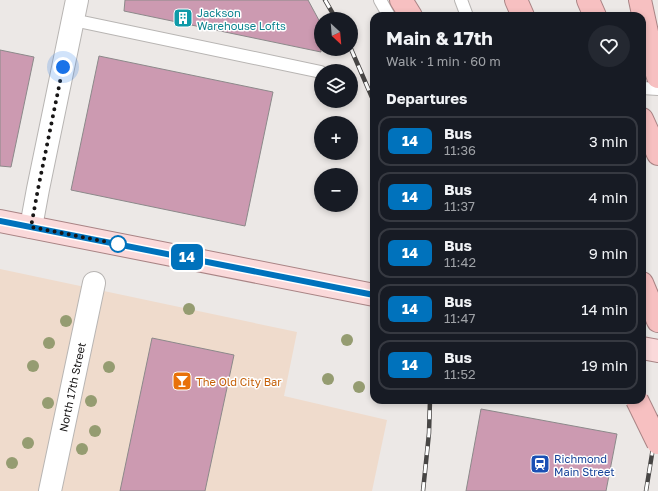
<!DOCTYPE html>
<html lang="en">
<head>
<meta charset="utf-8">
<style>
  :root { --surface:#171b24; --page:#242831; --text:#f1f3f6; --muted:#9ea1a6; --line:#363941 }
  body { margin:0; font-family:"Golos Text",sans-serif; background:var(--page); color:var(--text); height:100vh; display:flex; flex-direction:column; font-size:15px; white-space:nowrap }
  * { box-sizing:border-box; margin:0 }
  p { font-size:13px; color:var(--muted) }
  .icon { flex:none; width:22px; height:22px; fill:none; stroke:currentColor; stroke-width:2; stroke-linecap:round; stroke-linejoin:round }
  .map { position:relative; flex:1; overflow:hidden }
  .drawer { position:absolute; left:370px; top:12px; width:276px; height:392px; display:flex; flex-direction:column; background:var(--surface); border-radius:12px; box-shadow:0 2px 6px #0003 }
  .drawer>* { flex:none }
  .badge { padding:0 8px; border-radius:6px; font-size:14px; line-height:26px }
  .needle { width:26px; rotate:154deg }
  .fabs { position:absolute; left:314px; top:12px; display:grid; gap:8px }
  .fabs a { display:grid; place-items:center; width:44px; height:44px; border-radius:50%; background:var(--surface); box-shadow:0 2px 6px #0003; font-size:20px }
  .you { position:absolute; width:20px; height:20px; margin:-10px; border:3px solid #fff; border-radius:50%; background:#1a73e8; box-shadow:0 0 0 6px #1a73e833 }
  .map>.badge { position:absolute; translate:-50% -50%; box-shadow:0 0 0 2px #fff }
  h2 { padding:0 16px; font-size:15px; line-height:36px }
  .round { display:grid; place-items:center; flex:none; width:42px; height:42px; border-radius:21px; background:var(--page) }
  .overview { display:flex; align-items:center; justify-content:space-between; height:68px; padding:0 16px }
  h1 { font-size:19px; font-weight:700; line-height:30px }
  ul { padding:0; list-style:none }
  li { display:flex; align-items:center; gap:12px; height:50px; margin:0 8px 6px; padding:0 8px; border:2px solid var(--line); border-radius:12px }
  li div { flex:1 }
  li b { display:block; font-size:15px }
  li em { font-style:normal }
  li .badge { min-width:44px; font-weight:700; text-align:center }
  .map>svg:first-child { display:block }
</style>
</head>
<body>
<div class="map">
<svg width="658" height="491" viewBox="0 0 658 491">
  <rect width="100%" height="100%" fill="#ece8e6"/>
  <path fill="#efdbcc" d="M0,269L297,332L284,396L387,420L372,491H0Z"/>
  <path fill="#cc9ab1" stroke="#8c898a" d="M125,0H308L321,24V52L124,11Z
    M0,50L34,57L11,167L0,166Z
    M99,56L273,92L245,226L71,190Z
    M152,338L234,355L205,491H120Z
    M481,409L617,434L606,491H466Z"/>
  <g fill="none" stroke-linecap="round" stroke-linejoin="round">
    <g stroke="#b8b5b3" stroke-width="14">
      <path id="lane" d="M380,0L389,16
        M461,0L467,16
        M73,20L321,72
        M642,88L658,89"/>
    </g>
    <g stroke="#b8b5b3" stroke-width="24">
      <path id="street" d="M31,227L38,189L77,0
        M50,491L94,283"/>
    </g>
    <g stroke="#a98485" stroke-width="24">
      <path id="primary" d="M0,221L374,295
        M642,348L658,351"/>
    </g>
    <g stroke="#a98485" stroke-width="24">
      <path id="highway" d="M401,0L411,16
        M516,0L523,16
        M588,0L595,16
        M640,0L654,65L658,77
        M642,119L658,154
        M642,283L658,321"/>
    </g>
    <use href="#lane" stroke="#fff" stroke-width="12"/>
    <use href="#street" stroke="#fff" stroke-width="22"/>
    <use href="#primary" stroke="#fad9da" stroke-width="22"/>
    <use href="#highway" stroke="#f7c0c1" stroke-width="22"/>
    <g stroke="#474544" stroke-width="4.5">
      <path id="rail" d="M325,0L336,19
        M351,49L374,102
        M423,491L429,433L430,400
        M646,491L658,417"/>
    </g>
    <use href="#rail" stroke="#fff" stroke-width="3" stroke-dasharray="9" stroke-linecap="butt"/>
    <g stroke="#a98485" stroke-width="24" stroke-linecap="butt">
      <path id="highway-bridge" d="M637,400L658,443"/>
    </g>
    <use href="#highway-bridge" stroke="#f7c0c1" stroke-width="22"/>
  </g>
  <g fill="#959c71">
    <circle cx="189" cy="309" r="6"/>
    <circle cx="66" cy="321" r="6"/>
    <circle cx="347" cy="340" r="6"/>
    <circle cx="49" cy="343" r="6"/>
    <circle cx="33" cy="366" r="6"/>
    <circle cx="109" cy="367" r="6"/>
    <circle cx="328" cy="379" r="6"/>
    <circle cx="359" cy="387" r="6"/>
    <circle cx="91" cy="401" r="6"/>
    <circle cx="48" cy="403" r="6"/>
    <circle cx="95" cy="431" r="6"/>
    <circle cx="28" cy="443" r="6"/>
    <circle cx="82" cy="449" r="6"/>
    <circle cx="12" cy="463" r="6"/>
  </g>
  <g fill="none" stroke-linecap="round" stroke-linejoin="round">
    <g stroke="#fff" stroke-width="9">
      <path id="line" d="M0,221L374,295"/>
    </g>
    <use href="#line" stroke="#0072bc" stroke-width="6"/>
    <path stroke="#181616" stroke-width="4" stroke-dasharray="0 7.2" d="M63,67L38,189L31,227L118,244"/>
  </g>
  <defs>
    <g id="building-square" transform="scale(1)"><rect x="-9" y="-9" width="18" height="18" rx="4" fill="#0f9aa8" stroke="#fff"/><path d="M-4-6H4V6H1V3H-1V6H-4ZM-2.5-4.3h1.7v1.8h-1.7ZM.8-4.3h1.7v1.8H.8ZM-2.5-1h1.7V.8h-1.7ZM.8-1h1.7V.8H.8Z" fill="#fff"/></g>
    <g id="bar-square" transform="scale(1)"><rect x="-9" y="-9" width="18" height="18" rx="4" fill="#e8710a" stroke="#fff"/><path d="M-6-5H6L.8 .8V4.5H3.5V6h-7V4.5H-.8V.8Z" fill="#fff"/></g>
    <g id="station-square" transform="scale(1)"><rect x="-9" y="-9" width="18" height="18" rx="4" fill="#1a4fb4" stroke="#fff"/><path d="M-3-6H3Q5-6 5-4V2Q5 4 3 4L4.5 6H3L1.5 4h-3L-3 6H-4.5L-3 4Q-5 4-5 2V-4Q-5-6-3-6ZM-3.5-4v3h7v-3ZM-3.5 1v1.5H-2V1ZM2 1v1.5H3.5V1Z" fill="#fff"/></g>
  </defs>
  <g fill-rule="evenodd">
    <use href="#building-square" x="183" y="18"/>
    <use href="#bar-square" x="182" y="381"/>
    <use href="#station-square" x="540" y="464"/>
  </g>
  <circle fill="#fff" stroke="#0072bc" stroke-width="2" cx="118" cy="244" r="8"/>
  <g text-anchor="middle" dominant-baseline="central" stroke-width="3" stroke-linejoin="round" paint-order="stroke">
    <g font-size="11" fill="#0d838f" stroke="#fff" text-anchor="start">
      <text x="197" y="12">Jackson<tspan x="197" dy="13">Warehouse Lofts</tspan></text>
    </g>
    <g font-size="11" fill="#c56008" stroke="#fff" text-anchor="start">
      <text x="196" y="381">The Old City Bar</text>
    </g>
    <g font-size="11" fill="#181616" stroke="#fff">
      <text transform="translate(72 387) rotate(-78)">North 17th Street</text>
    </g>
    <g font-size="11" fill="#164399" stroke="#fff" text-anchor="start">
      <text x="554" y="458">Richmond<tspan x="554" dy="13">Main Street</tspan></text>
    </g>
  </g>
</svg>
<div class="fabs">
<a><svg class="needle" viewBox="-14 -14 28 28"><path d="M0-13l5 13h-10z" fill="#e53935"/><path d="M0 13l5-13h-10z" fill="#9ea1a6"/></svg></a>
<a><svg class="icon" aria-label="layers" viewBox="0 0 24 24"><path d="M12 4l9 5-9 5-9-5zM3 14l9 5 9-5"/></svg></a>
<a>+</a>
<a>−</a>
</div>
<div class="you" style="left:63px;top:67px"></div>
<b class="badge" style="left:187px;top:257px;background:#0072bc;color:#fff">14</b>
<section class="drawer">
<div class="overview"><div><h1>Main &amp; 17th</h1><p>Walk · 1 min · 60 m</p></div><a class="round"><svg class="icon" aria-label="heart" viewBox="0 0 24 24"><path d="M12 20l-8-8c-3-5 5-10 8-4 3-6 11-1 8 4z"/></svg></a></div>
<h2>Departures</h2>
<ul>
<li><span class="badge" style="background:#0072bc;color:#fff">14</span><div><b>Bus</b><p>11:36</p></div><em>3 min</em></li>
<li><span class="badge" style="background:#0072bc;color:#fff">14</span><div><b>Bus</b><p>11:37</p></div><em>4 min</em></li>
<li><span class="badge" style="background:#0072bc;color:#fff">14</span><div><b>Bus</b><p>11:42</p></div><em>9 min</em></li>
<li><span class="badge" style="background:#0072bc;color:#fff">14</span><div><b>Bus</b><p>11:47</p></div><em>14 min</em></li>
<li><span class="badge" style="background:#0072bc;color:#fff">14</span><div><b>Bus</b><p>11:52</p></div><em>19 min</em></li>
</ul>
</section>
</div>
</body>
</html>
